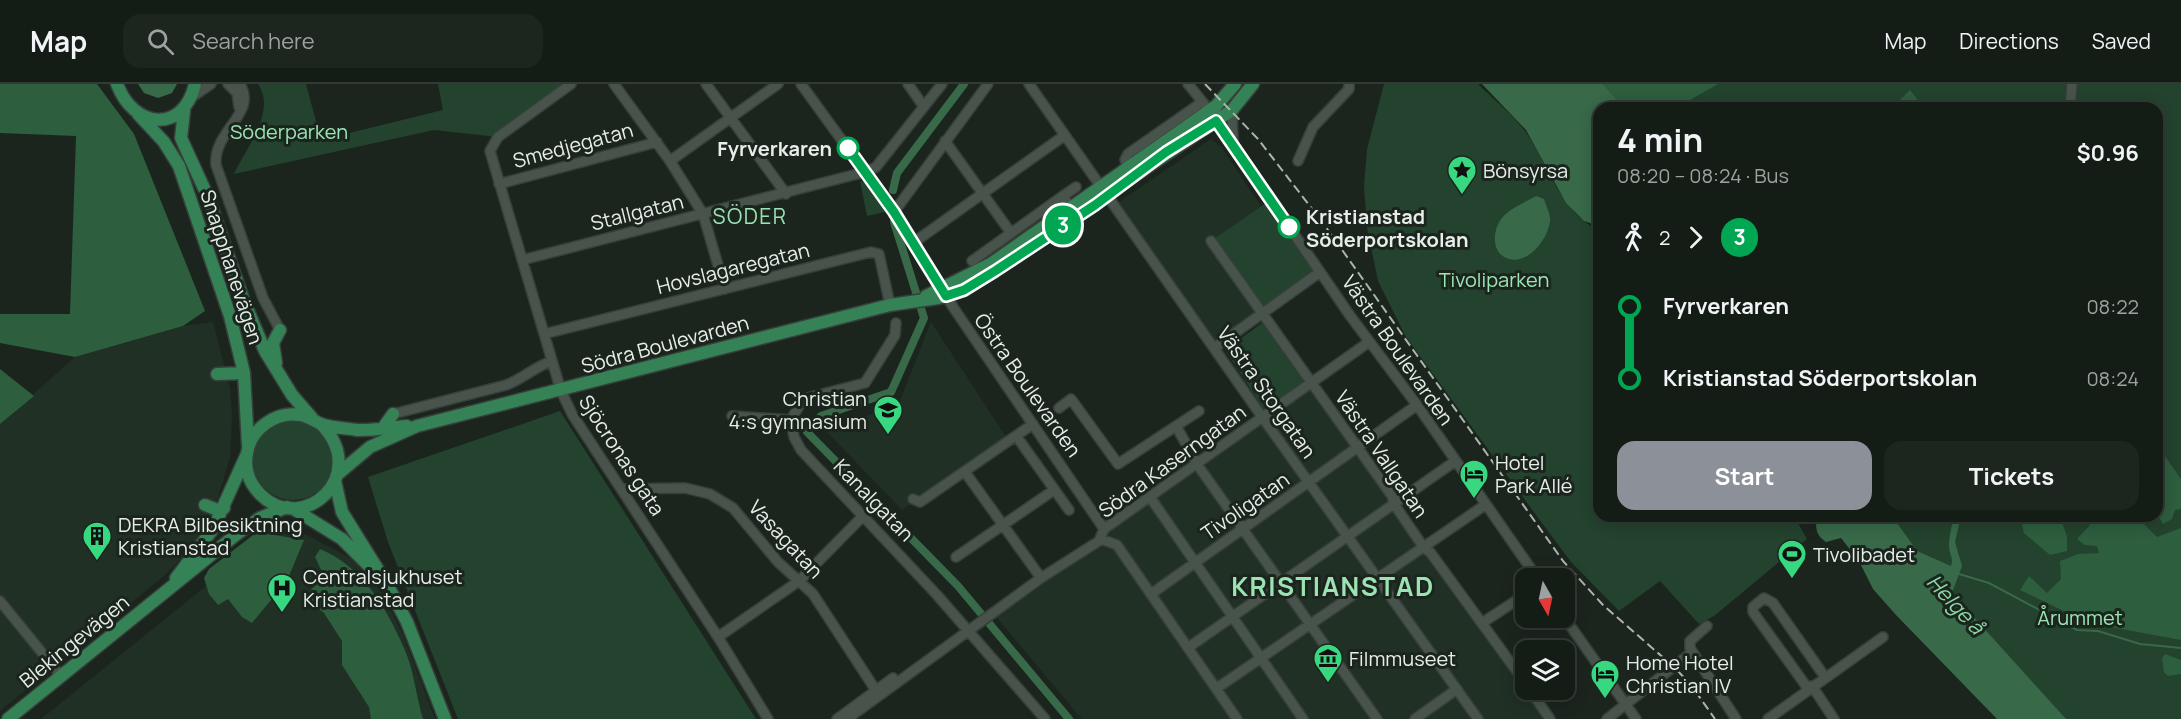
<!DOCTYPE html>
<html lang="en">
<head>
<meta charset="utf-8">
<style>
  :root { --surface:#141c16; --page:#1d251f; --text:#f1f3f6; --muted:#9da1a1; --line:#333a35; --accent:#8c9099 }
  body { margin:0; font-family:Manrope,sans-serif; background:var(--page); color:var(--text); height:100vh; display:flex; flex-direction:column; font-size:22px; white-space:nowrap }
  * { box-sizing:border-box; margin:0 }
  p { font-size:20px; color:var(--muted) }
  .icon { flex:none; width:33px; height:33px; fill:none; stroke:currentColor; stroke-width:2; stroke-linecap:round; stroke-linejoin:round }
  .map { position:relative; flex:1; overflow:hidden }
  .panel { position:absolute; left:1593px; top:18px; width:570px; height:420px; display:flex; flex-direction:column; background:var(--surface); border-radius:18px; box-shadow:0 3px 15px #0003,0 0 0 2px var(--line) }
  .panel>* { flex:none }
  .badge { padding:0 12px; border-radius:20px; font-size:21px; line-height:39px }
  .needle { width:39px; rotate:171deg }
  .fabs { position:absolute; left:1515px; top:484px; display:grid; gap:12px }
  .fabs a { display:grid; place-items:center; width:60px; height:60px; border-radius:12px; background:var(--surface); box-shadow:0 3px 15px #0003,0 0 0 2px var(--line); font-size:30px }
  .map>.badge { position:absolute; translate:-50% -50%; box-shadow:0 0 0 3px #fff }
  .legs { display:flex; align-items:center; gap:9px; height:66px; padding:0 24px; font-size:20px }
  .legs p { margin-inline-start:auto }
  .head { display:flex; align-items:center; justify-content:space-between; height:102px; padding:0 24px }
  h1 { font-size:33px; font-weight:700; line-height:45px }
  .primary-button { display:flex; gap:12px; margin-top:auto; padding:12px 24px }
  .primary-button a { flex:1; height:69px; border-radius:18px; background:var(--accent); color:#fff; font-size:24px; font-weight:700; line-height:69px; text-align:center }
  .primary-button a+a { background:var(--page); color:var(--text) }
  ul { padding:0 24px; list-style:none }
  li { display:flex; align-items:center; gap:21px; height:72px; font-size:22px }
  li i { display:grid; place-items:center; width:9px; height:100%; margin:0 8px; background:currentColor }
  li i::after { content:''; width:15px; height:15px; margin:-8px; border:4px solid; border-radius:50%; background:var(--surface) }
  li p { margin-inline-start:auto }
  li:first-child i { background:linear-gradient(#0000 50%,currentColor 0) }
  li:last-child i { background:linear-gradient(currentColor 50%,#0000 0) }
  header { display:flex; align-items:center; gap:36px; box-sizing:border-box; height:84px; padding:0 30px; background:var(--surface); border-bottom:2px solid var(--line) }
  header strong { font-size:28px }
  nav { display:flex; gap:33px; margin-inline-start:auto; font-size:21px }
  .search { width:420px; height:54px; background:var(--page); display:flex; align-items:center; gap:15px; box-sizing:border-box; padding:0 21px; border-radius:18px; color:var(--muted); font-size:22px }
  .map>svg:first-child { display:block }
</style>
</head>
<body>
<header>
<strong>Map</strong>
<div class="search"><svg class="icon" aria-label="search" viewBox="0 0 24 24"><circle cx="10" cy="10" r="6"/><path d="M15 15l6 6"/></svg>Search here</div>
<nav><a>Map</a><a>Directions</a><a>Saved</a></nav>
</header>
<div class="map">
<svg width="2181" height="635" viewBox="0 0 2181 635">
  <rect width="100%" height="100%" fill="#1b251e"/>
  <path fill="#203025" d="M1211,55L1221,63L1261,122L1211,158L1260,226L1215,257L1116,120Z
    M213,238L230,304L232,331L230,374L212,433L195,460L166,490L0,627V340L75,273L183,242Z
    M931,238L1008,356L902,426L827,348L899,319Z
    M1315,302L1525,600L1526,606H1530L1550,635H1082L993,529Z
    M287,444L305,450L352,475L381,507L403,551L435,635H41L216,494Z"/>
  <path fill="#23432e" d="M258,0H306L321,56L443,26L438,0H570L498,53L434,46L234,90C246,64 277,27 258,0Z
    M1384,0H1478C1493,15 1512,30 1525,47C1550,82 1558,125 1599,147V432H1794L1807,455L1714,532L1699,540L1660,497L1619,527L1571,478L1536,431L1406,253L1378,197L1367,144L1364,102L1367,65Z
    M1574,0H2181V635H2038L1866,432H2157V24H1599Z
    M860,97L870,100L889,127L867,132Z
    M1270,116L1320,188L1262,229L1211,157Z
    M1262,239L1304,298L1264,325L1225,266Z
    M560,327L756,635H458L388,458L368,393Z
    M253 376a40 40 0 1 1 80 0a40 40 0 1 1-80 0Z"/>
  <path fill="#2d5e3e" d="M0,0H97L134,50L205,227L183,242L75,273L0,259V230H70L76,52L0,49Z
    M1603,0H1718L1676,24H1624Z
    M1910,6L1924,24H1899L1897,19Z
    M0,285L34,312L0,340Z
    M2157,361L2181,395V425L2175,426L2172,435L2163,440L2157,430Z
    M2020,432H2066L2063,441L2067,453V467L2050,471L2024,449Z
    M2087,432H2127L2143,439L2157,453L2181,444V556L2089,539L2020,506L2029,492L2047,509L2061,495L2060,477L2078,470L2099,469L2097,462L2085,461L2077,455L2090,441Z
    M257,448L304,456L289,492L294,502L281,504L252,539L242,533L228,515L218,521L209,510L204,494L209,485Z
    M320,465C362,482 386,523 404,564C414,586 416,612 423,635H371L369,623L342,581V557L324,529L307,516L309,508L324,492L315,473Z
    M2165,570L2181,576V590L2168,592L2164,588L2162,574Z"/>
  <path fill="#386949" d="M138,0H177L172,9L158,14L144,9Z
    M1482,0H1603L1624,24H1599V142L1584,137L1566,119L1526,46Z
    M1536,112L1544,115C1546,122 1551,131 1550,137C1548,155 1529,180 1509,175C1488,169 1493,139 1507,129C1515,122 1526,118 1536,112Z
    M1817,432H1892L1917,467L1951,482C1954,474 1949,470 1949,462C1949,453 1952,441 1954,432H1961L1955,458L1962,482L1952,509L2066,635H1997L1896,531L1873,505L1859,477L1841,454L1826,458C1816,451 1815,445 1817,432Z"/>
  <g fill="none" stroke-linecap="round" stroke-linejoin="round">
    <path stroke="#386949" stroke-width="2" d="M1959,490L1989,499L2077,546L2098,547L2140,560L2181,564"/>
    <path stroke="#386949" stroke-width="8" d="M893,106L897,89L964,0
      M894,138L924,234L891,308L821,332L807,348L958,502L1069,635"/>
    <g stroke="#373f3a" stroke-width="12">
      <path id="minor" d="M228,0L237,9L239,23
        M240,0C258,30 213,46 216,81L263,214L280,246
        M571,0L498,53L490,67L561,307L572,330L718,553L768,635
        M614,0L670,77L703,130L725,205
        M706,0L786,110
        M801,0L894,128L953,223L1104,445
        M908,0L924,23
        M1029,0L1265,337L1478,635
        M1188,0L1209,26L1351,233L1417,321L1538,495
        M192,13L211,0
        M2070,24L2072,0
        M1232,26L1233,59
        M945,57L1011,149
        M670,77L778,0
        M1298,77L1313,43L1349,5V0
        M1128,83L1125,76L1128,70L1201,19
        M499,100L657,58
        M1063,112L1076,103
        M894,128L988,0
        M1211,157L1392,412L1394,420L1424,464L1430,468L1526,600
        M913,159L1065,51
        M522,176L865,88L876,83L942,0
        M972,177L1063,112L1070,123
        M896,239L895,251L865,299L803,315L791,336L794,353L801,366L937,511L1045,635
        M544,250L871,168L879,170L890,221
        M1214,264L1320,188
        M1059,324L1071,315L1118,380L1199,327
        M393,330L506,301C523,295 534,283 552,277
        M732,332L791,336
        M1176,342L1199,383L1377,635
        M1017,353L1069,426
        M965,388L1041,494
        M623,405L685,404L710,410L733,424L778,478L813,510L875,605
        M1150,413L1303,635
        M913,415L920,418L1033,340
        M1101,455L1117,461L1237,635
        M956,473L1054,406
        M1151,510L1417,321
        M0,517L61,592
        M1564,533L1636,635
        M1482,539L1526,510
        M1707,542L1690,557V564L1736,635
        M718,553L799,497L862,433
        M1189,563L1454,378
        M1812,602L1834,635
        M1217,604L1485,421
        M1530,606L1550,635
        M1809,606L1753,528V523L1764,514L1773,519L1825,593
        M837,635L893,594
        M847,635L1041,494L1099,457L1104,445L1369,258
        M1415,635L1457,605
        M1607,635L1691,569
        M1768,635L1883,553"/>
    </g>
    <g stroke="#373f3a" stroke-width="15">
      <path id="major" d="M117,0C133,44 183,51 195,0
        M184,27L181,54L208,113L243,215L265,267L292,311L312,334
        M138,30L164,58L179,82L230,232L244,289L248,361
        M926,212L992,179L1216,22L1235,0
        M276,279L273,259L280,246
        M217,290L244,289
        M321,340C371,391 303,452 261,411C250,400 244,386 247,370C250,345 276,327 300,331C308,332 314,337 321,340C332,344 346,344 357,346C373,347 391,343 407,342
        M383,344L393,330
        M338,390L370,363L417,342L890,221L938,214L964,206L1232,26L1253,0
        M335,397L342,428L388,502L407,538L445,635
        M205,421L218,426L224,424
        M292,424L342,455L372,485
        M176,494L213,445L246,372
        M8,635L238,449L260,434L287,423"/>
    </g>
    <use href="#minor" stroke="#48544b" stroke-width="9"/>
    <use href="#major" stroke="#358256" stroke-width="12"/>
    <path stroke="#acb4ae" stroke-width="2" stroke-dasharray="9 4.5" stroke-linecap="butt" d="M1205,0L1258,55L1323,139L1563,477L1603,521L1674,583L1691,601L1715,635"/>
  </g>
  <g fill="none" stroke-linecap="round" stroke-linejoin="round">
    <g stroke="#fff" stroke-width="14">
      <path id="line-1" d="M848,64L894,128L946,212L964,206L995,187L1095,121L1166,68L1216,37L1289,143"/>
    </g>
    <use href="#line-1" stroke="#00a651" stroke-width="9"/>
  </g>
  <defs>
    <g id="sight-pin" transform="scale(1.5)"><path d="M0 17L-7.5 6A9.5 9.5 0 1 1 7.5 6Z" fill="#37d880" stroke="#1b251e"/><path d="M0-6L1.8-2.2L6-1.7L2.9 1.2L3.7 5.4L0 3.3L-3.7 5.4L-2.9 1.2L-6-1.7L-1.8-2.2Z" fill="#111"/></g>
    <g id="school-pin" transform="scale(1.5)"><path d="M0 17L-7.5 6A9.5 9.5 0 1 1 7.5 6Z" fill="#37d880" stroke="#1b251e"/><path d="M0-5L7-2L0 1L-7-2ZM-4 1L0 2.5L4 1V4Q0 6-4 4Z" fill="#111"/></g>
    <g id="hotel-pin" transform="scale(1.5)"><path d="M0 17L-7.5 6A9.5 9.5 0 1 1 7.5 6Z" fill="#37d880" stroke="#1b251e"/><path d="M-6-4.5h1.5V1H6V5H4.5V3h-9V5H-6ZM-4 0a1.8 1.8 0 1 1 3.6 0ZM.5 0V-2.5h3Q6-2.5 6 0Z" fill="#111"/></g>
    <g id="building-pin" transform="scale(1.5)"><path d="M0 17L-7.5 6A9.5 9.5 0 1 1 7.5 6Z" fill="#37d880" stroke="#1b251e"/><path d="M-4-6H4V6H1V3H-1V6H-4ZM-2.5-4.3h1.7v1.8h-1.7ZM.8-4.3h1.7v1.8H.8ZM-2.5-1h1.7V.8h-1.7ZM.8-1h1.7V.8H.8Z" fill="#111"/></g>
    <g id="stadium-pin" transform="scale(1.5)"><path d="M0 17L-7.5 6A9.5 9.5 0 1 1 7.5 6Z" fill="#37d880" stroke="#1b251e"/><path d="M0-5a6.5 5 0 1 0 0 10a6.5 5 0 1 0 0-10ZM-3.5-1.8h7v3.6h-7Z" fill="#111"/></g>
    <g id="hospital-pin" transform="scale(1.5)"><path d="M0 17L-7.5 6A9.5 9.5 0 1 1 7.5 6Z" fill="#37d880" stroke="#1b251e"/><path d="M-5-5h3v3.5h4V-5h3V5h-3V1.5h-4V5h-3Z" fill="#111"/></g>
    <g id="museum-pin" transform="scale(1.5)"><path d="M0 17L-7.5 6A9.5 9.5 0 1 1 7.5 6Z" fill="#37d880" stroke="#1b251e"/><path d="M0-6L6-3V-2H-6V-3ZM-5-1h2V3h-2ZM-1-1h2V3h-2ZM3-1h2V3H3ZM-6 4H6V6H-6Z" fill="#111"/></g>
  </defs>
  <g fill-rule="evenodd">
    <use href="#sight-pin" x="1462" y="86"/>
    <use href="#school-pin" x="888" y="326"/>
    <use href="#hotel-pin" x="1474" y="390"/>
    <use href="#building-pin" x="97" y="452"/>
    <use href="#stadium-pin" x="1792" y="470"/>
    <use href="#hospital-pin" x="282" y="504"/>
    <use href="#museum-pin" x="1328" y="574"/>
    <use href="#hotel-pin" x="1605" y="590"/>
  </g>
  <g fill="#fff" stroke="#00a651" stroke-width="3">
    <circle cx="848" cy="64" r="10"/>
    <circle cx="1289" cy="143" r="10"/>
  </g>
  <g text-anchor="middle" dominant-baseline="central" stroke-width="6" stroke-linejoin="round" paint-order="stroke">
    <g font-size="20" fill="#9ae6b3" stroke="#1b251e">
      <text x="289" y="47">Söderparken</text>
      <text x="1494" y="195">Tivoliparken</text>
      <text x="2080" y="533">Årummet</text>
    </g>
    <g font-size="20" fill="#e7eee9" stroke="#1b251e">
      <text transform="translate(573 61) rotate(-15)">Smedjegatan</text>
      <text transform="translate(637 128) rotate(-14)">Stallgatan</text>
      <text transform="translate(232 183) rotate(72)">Snapphanevägen</text>
      <text transform="translate(733 184) rotate(-14)">Hovslagaregatan</text>
      <text transform="translate(665 260) rotate(-15)">Södra Boulevarden</text>
      <text transform="translate(1398 266) rotate(55)">Västra Boulevarden</text>
      <text transform="translate(1028 301) rotate(55)">Östra Boulevarden</text>
      <text transform="translate(1267 308) rotate(55)">Västra Storgatan</text>
      <text transform="translate(1382 370) rotate(56)">Västra Vallgatan</text>
      <text transform="translate(622 371) rotate(57)">Sjöcronas gata</text>
      <text transform="translate(1172 377) rotate(-36)">Södra Kaserngatan</text>
      <text transform="translate(874 416) rotate(46)">Kanalgatan</text>
      <text transform="translate(1245 422) rotate(-35)">Tivoligatan</text>
      <text transform="translate(786 455) rotate(47)">Vasagatan</text>
      <text transform="translate(74 557) rotate(-39)">Blekingevägen</text>
    </g>
    <g font-size="20" font-weight="bold" fill="#e7eee9" stroke="#1b251e" text-anchor="end">
      <text x="832" y="64">Fyrverkaren</text>
      <text x="1306" y="132" text-anchor="start">Kristianstad<tspan x="1306" dy="23">Söderportskolan</tspan></text>
    </g>
    <g font-size="20" fill="#e7eee9" stroke="#1b251e" text-anchor="start">
      <text x="1483" y="86">Bönsyrsa</text>
      <text x="867" y="314" text-anchor="end">Christian<tspan x="867" dy="23">4:s gymnasium</tspan></text>
      <text x="1495" y="378">Hotel<tspan x="1495" dy="23">Park Allé</tspan></text>
      <text x="118" y="440">DEKRA Bilbesiktning<tspan x="118" dy="23">Kristianstad</tspan></text>
      <text x="1813" y="470">Tivolibadet</text>
      <text x="303" y="492">Centralsjukhuset<tspan x="303" dy="23">Kristianstad</tspan></text>
      <text x="1349" y="574">Filmmuseet</text>
      <text x="1626" y="578">Home Hotel<tspan x="1626" dy="23">Christian IV</tspan></text>
    </g>
    <g font-size="21" letter-spacing="1.5" fill="#9be3b2" stroke="#1b251e">
      <text x="750" y="132">SÖDER</text>
    </g>
    <g font-size="21" font-style="italic" fill="#8cd8a5" stroke="#1b251e">
      <text transform="translate(1956 520) rotate(47)">Helge å</text>
    </g>
    <g font-size="26" font-weight="bold" letter-spacing="1.5" fill="#9be3b2" stroke="#1b251e">
      <text x="1333" y="502">KRISTIANSTAD</text>
    </g>
  </g>
</svg>
<div class="fabs">
<a><svg class="needle" viewBox="-14 -14 28 28"><path d="M0-13l5 13h-10z" fill="#e53935"/><path d="M0 13l5-13h-10z" fill="#9da1a1"/></svg></a>
<a><svg class="icon" aria-label="layers" viewBox="0 0 24 24"><path d="M12 4l9 5-9 5-9-5zM3 14l9 5 9-5"/></svg></a>
</div>
<b class="badge" style="left:1063px;top:141px;background:#00a651;color:#fff">3</b>
<section class="panel">
<div class="head"><div><h1>4 min</h1><p>08:20 – 08:24 · Bus</p></div><b>$0.96</b></div>
<div class="legs"><svg class="icon" aria-label="walk" viewBox="0 0 24 24"><circle cx="13" cy="4" r="2"/><path d="M13 8l-2 6 4 7M11 14l-3 7M7 12l3-4h3l4 4"/></svg>2<svg class="icon" aria-label="forward" viewBox="0 0 24 24"><path d="M9 5l7 7-7 7"/></svg><b class="badge" style="background:#00a651;color:#fff">3</b></div>
<ul>
<li><i style="color:#00a651"></i><b>Fyrverkaren</b><p>08:22</p></li>
<li><i style="color:#00a651"></i><b>Kristianstad Söderportskolan</b><p>08:24</p></li>
</ul>
<div class="primary-button"><a>Start</a><a>Tickets</a></div>
</section>
</div>
</body>
</html>
